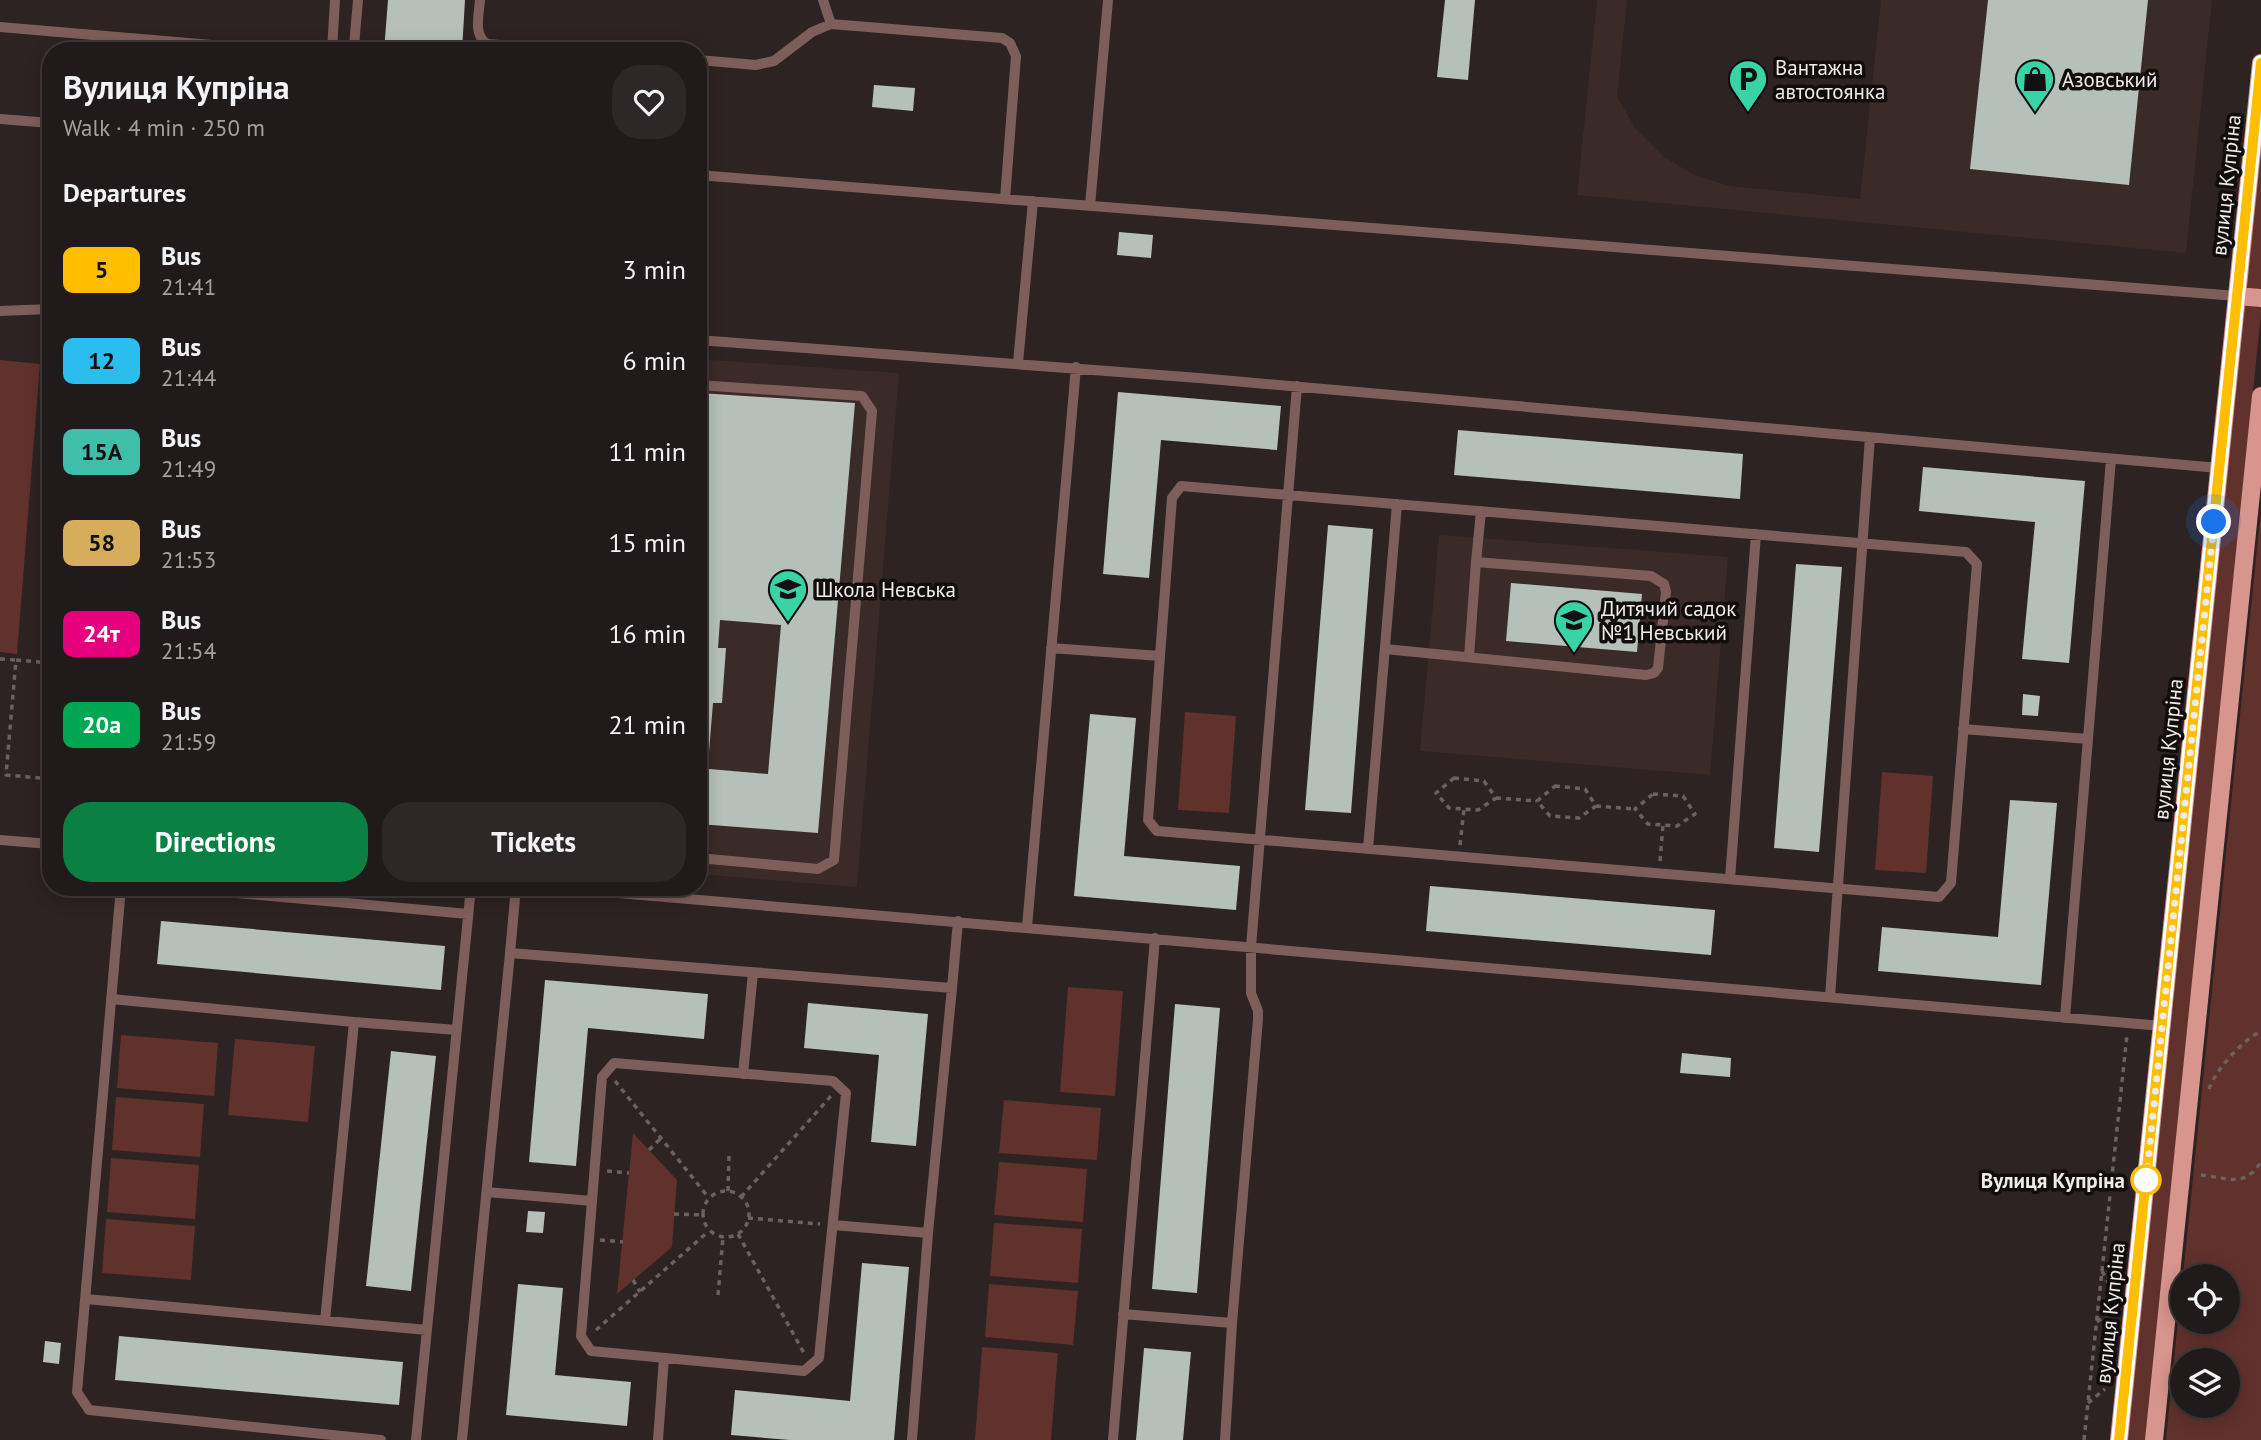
<!DOCTYPE html>
<html lang="en">
<head>
<meta charset="utf-8">
<style>
  :root { --surface:#211a1a; --page:#2d2727; --text:#f1f3f6; --muted:#a2a1a2; --line:#3e3839; --accent:#0b8043 }
  body { margin:0; font-family:"PT Sans",sans-serif; background:var(--page); color:var(--text); height:100vh; display:flex; flex-direction:column; font-size:26px; white-space:nowrap }
  * { box-sizing:border-box; margin:0 }
  p { font-size:23px; color:var(--muted) }
  .icon { flex:none; width:38px; height:38px; fill:none; stroke:currentColor; stroke-width:2; stroke-linecap:round; stroke-linejoin:round }
  .map { position:relative; flex:1; overflow:hidden }
  .drawer { position:absolute; left:42px; top:42px; width:665px; height:854px; display:flex; flex-direction:column; background:var(--surface); border-radius:28px; box-shadow:0 4px 18px #0003,0 0 0 2px var(--line) }
  .drawer>* { flex:none }
  .badge { padding:0 14px; border-radius:10px; font-size:24px; line-height:46px }
  .controls { position:absolute; left:2170px; top:1264px; display:grid; gap:14px }
  .controls a { display:grid; place-items:center; width:70px; height:70px; border-radius:50%; background:var(--surface); box-shadow:0 4px 18px #0003,0 0 0 2px var(--line); font-size:35px }
  .you { position:absolute; width:35px; height:35px; margin:-18px; border:5px solid #fff; border-radius:50%; background:#1a73e8; box-shadow:0 0 0 10px #1a73e833 }
  .map>.badge { position:absolute; translate:-50% -50%; box-shadow:0 0 0 4px #fff }
  h2 { padding:0 21px; font-size:26px; line-height:63px }
  .round { display:grid; place-items:center; flex:none; width:74px; height:74px; border-radius:28px; background:var(--page) }
  .head { display:flex; align-items:center; justify-content:space-between; height:119px; padding:0 21px }
  h1 { font-size:33px; font-weight:800; line-height:52px }
  .primary-button { display:flex; gap:14px; margin-top:auto; padding:14px 21px }
  .primary-button a { flex:1; height:80px; border-radius:28px; background:var(--accent); color:#fff; font-size:28px; font-weight:800; line-height:80px; text-align:center }
  .primary-button a+a { background:var(--page); color:var(--text) }
  ul { padding:0; list-style:none }
  li { display:flex; align-items:center; gap:21px; height:91px; padding:0 21px }
  li div { flex:1 }
  li b { display:block; font-size:26px }
  li em { font-style:normal }
  li .badge { min-width:77px; font-weight:700; text-align:center }
  .map>svg:first-child { display:block }
</style>
</head>
<body>
<div class="map">
<svg width="2261" height="1440" viewBox="0 0 2261 1440">
  <rect width="100%" height="100%" fill="#2c2322"/>
  <path fill="#3a2a28" d="M1597,0H1627L1617,97L1636,129L1663,156L1694,175L1730,186L1860,199L1881,0H2212L2186,253L1577,195Z
    M698,359L899,373L857,887L698,874Z
    M1439,535L1728,557L1710,775L1420,751Z"/>
  <path fill="#61312c" fill-rule="evenodd" d="M2261,145V290L2246,289Z
    M2245,305L2261,307V314L2145,1440H2128Z
    M0,360L40,364L17,654L0,652Z
    M2261,509V1440H2166L2182,1279V1321H2228V1276H2183ZM2182,1360H2228V1405H2182Z
    M1185,712L1236,716L1229,813L1178,810Z
    M1882,772L1933,776L1926,873L1875,870Z
    M1068,987L1123,991L1115,1096L1060,1092Z
    M121,1035L218,1043L214,1096L117,1088Z
    M235,1039L315,1046L308,1122L228,1115Z
    M116,1097L204,1104L200,1157L112,1150Z
    M1004,1100L1101,1108L1097,1160L999,1153Z
    M633,1133L677,1180L672,1247L617,1294Z
    M111,1158L199,1165L195,1219L107,1212Z
    M999,1162L1087,1169L1083,1222L994,1215Z
    M106,1219L195,1226L191,1280L102,1273Z
    M994,1223L1082,1229L1078,1283L990,1276Z
    M989,1284L1078,1291L1073,1345L985,1337Z
    M982,1347L1058,1353L1051,1440H975Z"/>
  <path fill="#b5c0bb" d="M388,0H465L462,51H384Z
    M1445,0H1475L1468,80L1437,77Z
    M1988,0H2148L2129,185L1970,169Z
    M874,85L915,88L913,111L872,107Z
    M1119,232L1153,235L1151,258L1117,255Z
    M1118,392L1281,406L1277,450L1161,440L1149,578L1103,574Z
    M700,393L855,403L818,833L698,824V768L768,774L781,625L720,620L718,648H726L722,703H713L709,752H698Z
    M1458,430L1743,454L1740,499L1454,475Z
    M1923,467L2085,481L2069,663L2022,659L2035,522L1919,511Z
    M1328,525L1373,529L1351,813L1305,810Z
    M1796,564L1842,567L1819,852L1774,848Z
    M1511,583L1642,594L1637,652L1506,641Z
    M2023,694L2040,696L2038,716L2022,715Z
    M1090,714L1136,718L1124,856L1240,866L1236,910L1074,896Z
    M2010,800L2057,803L2041,985L1878,971L1882,927L1998,937Z
    M1430,886L1715,910L1711,955L1426,931Z
    M161,921L445,946L441,990L157,964Z
    M545,980L708,994L704,1039L588,1028L576,1166L529,1162Z
    M808,1003L928,1014L916,1146L871,1142L879,1055L804,1048Z
    M1175,1004L1220,1008L1197,1293L1152,1289Z
    M391,1051L436,1056L411,1291L366,1286Z
    M1682,1053L1731,1058L1730,1077L1680,1073Z
    M528,1211L545,1212L543,1233L526,1232Z
    M862,1263L909,1267L894,1440H790L731,1435L735,1390L850,1401Z
    M518,1284L563,1288L555,1375L631,1382L627,1426L506,1415Z
    M119,1336L403,1362L399,1405L115,1380Z
    M45,1341L61,1343L59,1364L43,1362Z
    M1144,1348L1191,1352L1183,1440H1136Z"/>
  <g fill="none" stroke-linecap="round" stroke-linejoin="round">
    <path stroke="#6a6261" stroke-width="3.5" stroke-dasharray="5 5" stroke-linecap="butt" d="M0,659L16,660
      M51,663L16,660L6,775L51,779
      M1454,778L1484,781L1496,798L1478,810L1449,808L1436,793Z
      M1555,786L1585,789L1596,806L1579,818L1550,816L1537,801Z
      M1653,794L1683,796L1695,814L1677,826L1648,824L1635,809Z
      M1496,798L1537,801
      M1596,806L1635,809
      M1460,845L1464,809
      M1660,861L1663,825
      M615,1081L709,1198
      M2209,1089C2216,1069 2242,1041 2261,1031
      M649,1150L661,1138
      M607,1171L629,1173
      M2201,1175C2229,1178 2244,1188 2261,1162
      M703 1214a23 23 0 1 1 46 0a23 23 0 1 1-46 0Z
      M728,1191L729,1155
      M741,1197L831,1096
      M674,1214L703,1215
      M748,1218L820,1224
      M738,1234L805,1355
      M600,1240L623,1242
      M2102,1271L2115,1295
      M633,1280L640,1292
      M718,1295L723,1237
      M2097,1322L2113,1309
      M596,1330L709,1231
      M2088,1403L2105,1389
      M2084,1440L2127,1035"/>
    <path stroke="#7e5e5a" stroke-width="10" d="M480,0C479,15 473,35 487,44L574,51
      M823,0L831,24
      M0,27L281,51
      M332,51L335,0
      M351,51L354,46L358,0
      M698,60L756,65L774,61L812,32L831,24L1002,38L1010,43L1016,56L1005,199
      M0,119L51,123
      M698,175L2237,296
      M1090,206L1108,0
      M0,311L51,309
      M698,340L1199,378L2219,468
      M1018,363L1033,201
      M698,385L862,396L872,411L834,860L818,869L698,858
      M1051,648L1160,656L1172,498L1181,486L1966,552L1977,564L1951,883L1939,897L1157,831L1148,820L1160,656
      M1385,649L1646,675L1654,673L1658,668L1666,592L1664,584L1651,576L1476,562L1481,511
      M1469,657L1476,562
      M1963,729L2088,739
      M0,840L50,844
      M1368,849L1397,504
      M1730,879L1756,534
      M121,887L77,1392L89,1410L381,1440
      M171,887L468,914
      M548,887L2162,1026
      M1027,927L1076,367
      M510,953L516,887
      M952,988L958,921
      M1830,997L1870,437
      M111,999L354,1022
      M2065,1018L2111,459
      M743,1074L753,973
      M487,1192L592,1201L602,1077L614,1063L833,1081L846,1093L819,1358L804,1371L591,1351L581,1336L592,1201
      M833,1225L928,1233
      M86,1299L427,1330
      M1123,1314L1232,1323
      M325,1321L354,1022L457,1030
      M416,1440L471,887
      M462,1440L510,953L952,988L928,1233L912,1440
      M658,1440L664,1358
      M1113,1440L1155,938
      M1225,1440L1232,1323L1258,1019V1011L1251,993V947L1297,386"/>
    <path stroke="#d7958d" stroke-width="18" d="M2237,296L2261,298
      M2119,1440L2261,63
      M2154,1440L2261,396"/>
  </g>
  <g fill="none" stroke-linecap="round" stroke-linejoin="round">
    <g stroke="#fff" stroke-width="16">
      <path id="line" d="M2119,1440L2261,63"/>
    </g>
    <use href="#line" stroke="#ffbf00" stroke-width="10"/>
    <path stroke="#f0eae9" stroke-width="7" stroke-dasharray="0 12.6" d="M2146,1180L2145,1192L2214,522"/>
  </g>
  <defs>
    <g id="parking-pin" transform="scale(2.0125)"><path d="M0 17L-7.5 6A9.5 9.5 0 1 1 7.5 6Z" fill="#38d4a6" stroke="#110d0d"/><path d="M-3.5-5.5H1a3.5 3.5 0 0 1 0 7H-1V5.5H-3.5ZM-1-3.4V-.6H.8a1.4 1.4 0 0 0 0-2.8Z" fill="#111"/></g>
    <g id="shop-pin" transform="scale(2.0125)"><path d="M0 17L-7.5 6A9.5 9.5 0 1 1 7.5 6Z" fill="#38d4a6" stroke="#110d0d"/><path d="M-5-2.5h2.3a2.7 3.5 0 0 1 5.4 0H5L5.5 6h-11ZM-1.5-2.5h3a1.5 2.3 0 0 0-3 0Z" fill="#111"/></g>
    <g id="school-pin" transform="scale(2.0125)"><path d="M0 17L-7.5 6A9.5 9.5 0 1 1 7.5 6Z" fill="#38d4a6" stroke="#110d0d"/><path d="M0-5L7-2L0 1L-7-2ZM-4 1L0 2.5L4 1V4Q0 6-4 4Z" fill="#111"/></g>
  </defs>
  <g fill-rule="evenodd">
    <use href="#parking-pin" x="1748" y="79"/>
    <use href="#shop-pin" x="2035" y="79"/>
    <use href="#school-pin" x="788" y="589"/>
    <use href="#school-pin" x="1574" y="620"/>
  </g>
  <circle fill="#fff" stroke="#ffbf00" stroke-width="3.5" cx="2146" cy="1180" r="14"/>
  <g text-anchor="middle" dominant-baseline="central" stroke-width="7" stroke-linejoin="round" paint-order="stroke">
    <g font-size="21" fill="#f0eae9" stroke="#110d0d" text-anchor="start">
      <text x="1775" y="67">Вантажна<tspan x="1775" dy="24">автостоянка</tspan></text>
      <text x="2062" y="79">Азовський</text>
      <text x="815" y="589">Школа Невська</text>
      <text x="1601" y="608">Дитячий садок<tspan x="1601" dy="24">№1 Невський</tspan></text>
    </g>
    <g font-size="21" fill="#f0eae9" stroke="#110d0d">
      <text transform="translate(2226 185) rotate(-84)">вулиця Купріна</text>
      <text transform="translate(2168 749) rotate(-84)">вулиця Купріна</text>
      <text transform="translate(2110 1313) rotate(-84)">вулиця Купріна</text>
    </g>
    <g font-size="21" font-weight="bold" fill="#f0eae9" stroke="#110d0d" text-anchor="end">
      <text x="2125" y="1180">Вулиця Купріна</text>
    </g>
  </g>
</svg>
<div class="controls">
<a><svg class="icon" aria-label="locate" viewBox="0 0 24 24"><circle cx="12" cy="12" r="6"/><path d="M12 2v4M12 18v4M2 12h4M18 12h4"/></svg></a>
<a><svg class="icon" aria-label="layers" viewBox="0 0 24 24"><path d="M12 4l9 5-9 5-9-5zM3 14l9 5 9-5"/></svg></a>
</div>
<div class="you" style="left:2214px;top:522px"></div>
<section class="drawer">
<div class="head"><div><h1>Вулиця Купріна</h1><p>Walk · 4 min · 250 m</p></div><a class="round"><svg class="icon" aria-label="heart" viewBox="0 0 24 24"><path d="M12 20l-8-8c-3-5 5-10 8-4 3-6 11-1 8 4z"/></svg></a></div>
<h2>Departures</h2>
<ul>
<li><span class="badge" style="background:#ffbf00;color:#111">5</span><div><b>Bus</b><p>21:41</p></div><em>3 min</em></li>
<li><span class="badge" style="background:#2abded;color:#111">12</span><div><b>Bus</b><p>21:44</p></div><em>6 min</em></li>
<li><span class="badge" style="background:#3fbfaa;color:#111">15А</span><div><b>Bus</b><p>21:49</p></div><em>11 min</em></li>
<li><span class="badge" style="background:#d6ad5b;color:#111">58</span><div><b>Bus</b><p>21:53</p></div><em>15 min</em></li>
<li><span class="badge" style="background:#e6007e;color:#fff">24т</span><div><b>Bus</b><p>21:54</p></div><em>16 min</em></li>
<li><span class="badge" style="background:#00a651;color:#fff">20а</span><div><b>Bus</b><p>21:59</p></div><em>21 min</em></li>
</ul>
<div class="primary-button"><a>Directions</a><a>Tickets</a></div>
</section>
</div>
</body>
</html>
